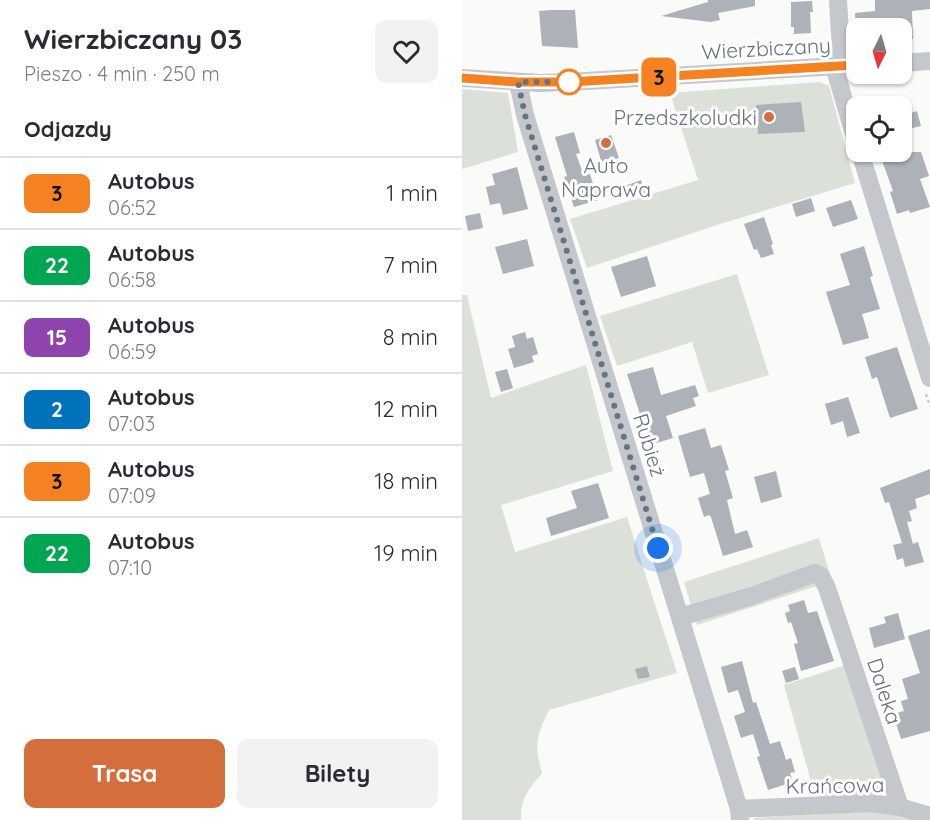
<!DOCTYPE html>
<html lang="pl">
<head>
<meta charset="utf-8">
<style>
  :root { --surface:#fff; --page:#f2f2f3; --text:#2b2b33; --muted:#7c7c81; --line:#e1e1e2; --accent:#d56e3d }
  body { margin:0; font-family:Quicksand,sans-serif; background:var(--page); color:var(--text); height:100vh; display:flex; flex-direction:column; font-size:22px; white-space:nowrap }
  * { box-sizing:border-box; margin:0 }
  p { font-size:20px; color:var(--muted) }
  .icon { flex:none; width:33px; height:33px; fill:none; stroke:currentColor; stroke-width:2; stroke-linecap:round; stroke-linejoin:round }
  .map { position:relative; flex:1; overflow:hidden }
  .panel { display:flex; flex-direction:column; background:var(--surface); width:462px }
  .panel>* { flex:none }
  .badge { padding:0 12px; border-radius:9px; font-size:21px; line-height:39px }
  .needle { width:39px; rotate:185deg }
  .controls { position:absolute; left:384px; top:18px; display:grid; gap:12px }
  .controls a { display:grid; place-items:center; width:66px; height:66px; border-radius:12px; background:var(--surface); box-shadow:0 2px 4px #0004; font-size:30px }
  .you { position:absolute; width:30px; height:30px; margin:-15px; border:4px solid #fff; border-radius:50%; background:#1a73e8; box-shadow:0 0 0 9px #1a73e833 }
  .map>.badge { position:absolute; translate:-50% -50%; box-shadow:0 0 0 3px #fff }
  h2 { padding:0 24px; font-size:22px; line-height:54px }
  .round { display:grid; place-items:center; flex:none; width:63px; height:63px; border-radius:12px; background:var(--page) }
  .headline { display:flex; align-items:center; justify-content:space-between; height:102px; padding:0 24px }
  h1 { font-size:28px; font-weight:800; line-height:45px }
  .primary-button { display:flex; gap:12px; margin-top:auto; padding:12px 24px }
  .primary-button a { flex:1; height:69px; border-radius:12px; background:var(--accent); color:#fff; font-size:24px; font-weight:800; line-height:69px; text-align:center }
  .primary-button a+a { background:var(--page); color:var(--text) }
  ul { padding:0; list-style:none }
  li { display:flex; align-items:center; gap:18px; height:72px; padding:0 24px; border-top:2px solid var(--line) }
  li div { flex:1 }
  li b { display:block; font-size:22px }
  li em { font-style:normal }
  li .badge { min-width:66px; font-weight:700; text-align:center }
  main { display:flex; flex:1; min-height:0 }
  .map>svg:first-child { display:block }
</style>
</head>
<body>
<main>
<section class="panel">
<div class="headline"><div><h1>Wierzbiczany 03</h1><p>Pieszo · 4 min · 250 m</p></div><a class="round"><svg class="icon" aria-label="heart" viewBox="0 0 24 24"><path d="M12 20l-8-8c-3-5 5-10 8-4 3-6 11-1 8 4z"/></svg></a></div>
<h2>Odjazdy</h2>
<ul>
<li><span class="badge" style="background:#f58220;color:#111">3</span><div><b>Autobus</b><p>06:52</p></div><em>1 min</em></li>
<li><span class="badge" style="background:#00a651;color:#fff">22</span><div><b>Autobus</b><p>06:58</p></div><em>7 min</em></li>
<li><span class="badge" style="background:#8e44ad;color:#fff">15</span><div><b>Autobus</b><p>06:59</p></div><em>8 min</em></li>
<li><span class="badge" style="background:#0072bc;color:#fff">2</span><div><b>Autobus</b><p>07:03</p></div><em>12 min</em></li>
<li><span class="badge" style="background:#f58220;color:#111">3</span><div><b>Autobus</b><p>07:09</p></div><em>18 min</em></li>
<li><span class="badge" style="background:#00a651;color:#fff">22</span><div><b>Autobus</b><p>07:10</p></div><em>19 min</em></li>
</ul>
<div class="primary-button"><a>Trasa</a><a>Bilety</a></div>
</section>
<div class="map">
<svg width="468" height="820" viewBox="0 0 468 820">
  <rect width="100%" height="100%" fill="#fafaf8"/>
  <path fill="#dbe0d9" d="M358,82L367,86L393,183L258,224L125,268L108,219L236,180L208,93Z
    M0,89L46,93L56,152L0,169Z
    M275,274L307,375L246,393L230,342L155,366L138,316Z
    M0,295H5L29,398L124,365L151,471L39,505L53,552L165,517L215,673L87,710C74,737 72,744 80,773C67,789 58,798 59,820H0Z
    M357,538L370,581L235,625L222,582Z
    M383,665L422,781L413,796H353L322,685Z
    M408,811L422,812L453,820H292V818Z"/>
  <path fill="#acb2b8" d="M246,0H293V6L256,13L258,20L249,22L199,16L246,2Z
    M413,0H468V9L450,11L451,39H440V28H394L393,13L413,11Z
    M350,1L351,12H348L349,33L332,34V27H329V2Z
    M89,10H113L116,48L80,46L77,11Z
    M339,102L343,132L296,134L294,105Z
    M455,111L459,126L446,129L442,115Z
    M112,132L118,153L114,154L122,176L128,174L136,200L112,207L102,177L105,176L93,137Z
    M149,135L157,158L140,164L133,140Z
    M417,152H459L467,176L458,179L468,207L448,213L447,210L435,214L428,192L431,191Z
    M55,167L66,209L41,215L38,203L28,205L24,187L33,185L30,174Z
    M179,180L184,194L168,199L163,186Z
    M349,198L353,211L334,217L330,204Z
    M389,200L396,219L371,227L364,208Z
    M18,213L21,228L6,231L3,216Z
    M302,217L311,244L309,245L312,254L299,258L295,249L292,250L282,224Z
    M65,239L72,266L41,274L33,247Z
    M402,246L411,276L408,277L418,309L400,314L407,338L381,345L364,292L388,285L378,254Z
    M185,256L194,286L159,297L149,267Z
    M63,332L65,339L71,337L76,354L70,356L72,362L52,368L46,349L53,347L50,336Z
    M435,347L456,409L428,418L415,377L410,379L403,357Z
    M191,367L199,395L233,385L237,396L231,398L234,406L204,416L211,438L188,445L165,374Z
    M45,369L51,388L39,392L33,372Z
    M386,397L398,433L385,437L381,421L369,425L363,404Z
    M243,428L249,448L259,445L267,470L263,471L271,498L265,500L273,534L285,530L291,547L261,556L249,517L247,515L242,517L236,498L248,494L242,473L228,477L216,436Z
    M468,469V494L453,499L455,508L447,511L450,521L445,522L451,544L456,542L462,562L443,567L441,558L435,560L431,545L440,543L427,502L423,503L418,488Z
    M314,471L320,497L299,503L292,477Z
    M136,483L147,518L89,536L84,518L115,508L109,491Z
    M342,600L346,613L355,611L372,661L339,671L332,644L336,643L329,622L326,623L323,613L328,611L326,605Z
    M436,613L443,639L412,648L407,628L424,623L422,617Z
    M468,629V731L439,739L431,714L442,711L439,701L446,699L440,679L458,673L446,636Z
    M280,661L291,703L294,702L308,744L318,741L324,760L329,758L333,772L328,773L331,782L306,790L295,757L298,756L291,734L279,738L272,716L283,712L276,690L266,693L259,667Z
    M185,666L188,677L176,679L173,669Z
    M333,667L337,679L324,683L320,671Z"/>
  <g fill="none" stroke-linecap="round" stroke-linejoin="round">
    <path stroke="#bec0c3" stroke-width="2" stroke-dasharray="3 3" stroke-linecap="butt" d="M405,77L429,76
      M464,394L468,406"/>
    <path stroke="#c4c7cb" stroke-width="18" d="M376,0L380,66
      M440,63L468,61
      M372,66L394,141
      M0,78L78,83L107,82L394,65
      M56,82L63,115L277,809L278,820
      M398,152L468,378
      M218,617L287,597L353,573L359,576L365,588L438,807
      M277,809L407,803L438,807L468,816"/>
  </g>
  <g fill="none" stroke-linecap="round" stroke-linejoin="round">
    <g stroke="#fff" stroke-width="14">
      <path id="line" d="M0,78L56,82H108L394,65"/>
    </g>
    <use href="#line" stroke="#f58220" stroke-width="9"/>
    <path stroke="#677380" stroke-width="6" stroke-dasharray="0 10.8" d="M107,82H56L63,115L196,548"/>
  </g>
  <circle fill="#fff" stroke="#f58220" stroke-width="3" cx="107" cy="82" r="12"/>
  <g fill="#d56e3d" stroke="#fff" stroke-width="2">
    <circle cx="307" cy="117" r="6"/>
    <circle cx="144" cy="143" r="6"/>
  </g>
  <g text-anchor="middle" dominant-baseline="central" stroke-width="6" stroke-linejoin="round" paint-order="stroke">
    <g font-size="21" fill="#677380" stroke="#fff">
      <text transform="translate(304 48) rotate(-3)">Wierzbiczany</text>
      <text transform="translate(188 445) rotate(73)">Rubież</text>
      <text transform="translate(423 691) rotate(72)">Daleka</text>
      <text transform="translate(373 785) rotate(-1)">Krańcowa</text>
    </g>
    <g font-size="21" fill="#677380" stroke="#fff" text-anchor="end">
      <text x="295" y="117">Przedszkoludki</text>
      <text x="144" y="165" text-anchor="middle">Auto<tspan x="144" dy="24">Naprawa</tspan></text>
    </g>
  </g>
</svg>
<div class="controls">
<a><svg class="needle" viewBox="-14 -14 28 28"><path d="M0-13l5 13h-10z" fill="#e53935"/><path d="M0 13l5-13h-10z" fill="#7c7c81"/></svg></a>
<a><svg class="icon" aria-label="locate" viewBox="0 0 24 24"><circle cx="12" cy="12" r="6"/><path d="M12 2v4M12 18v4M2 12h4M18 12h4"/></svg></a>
</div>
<div class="you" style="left:196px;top:548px"></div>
<b class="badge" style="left:197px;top:77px;background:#f58220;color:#111">3</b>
</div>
</main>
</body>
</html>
